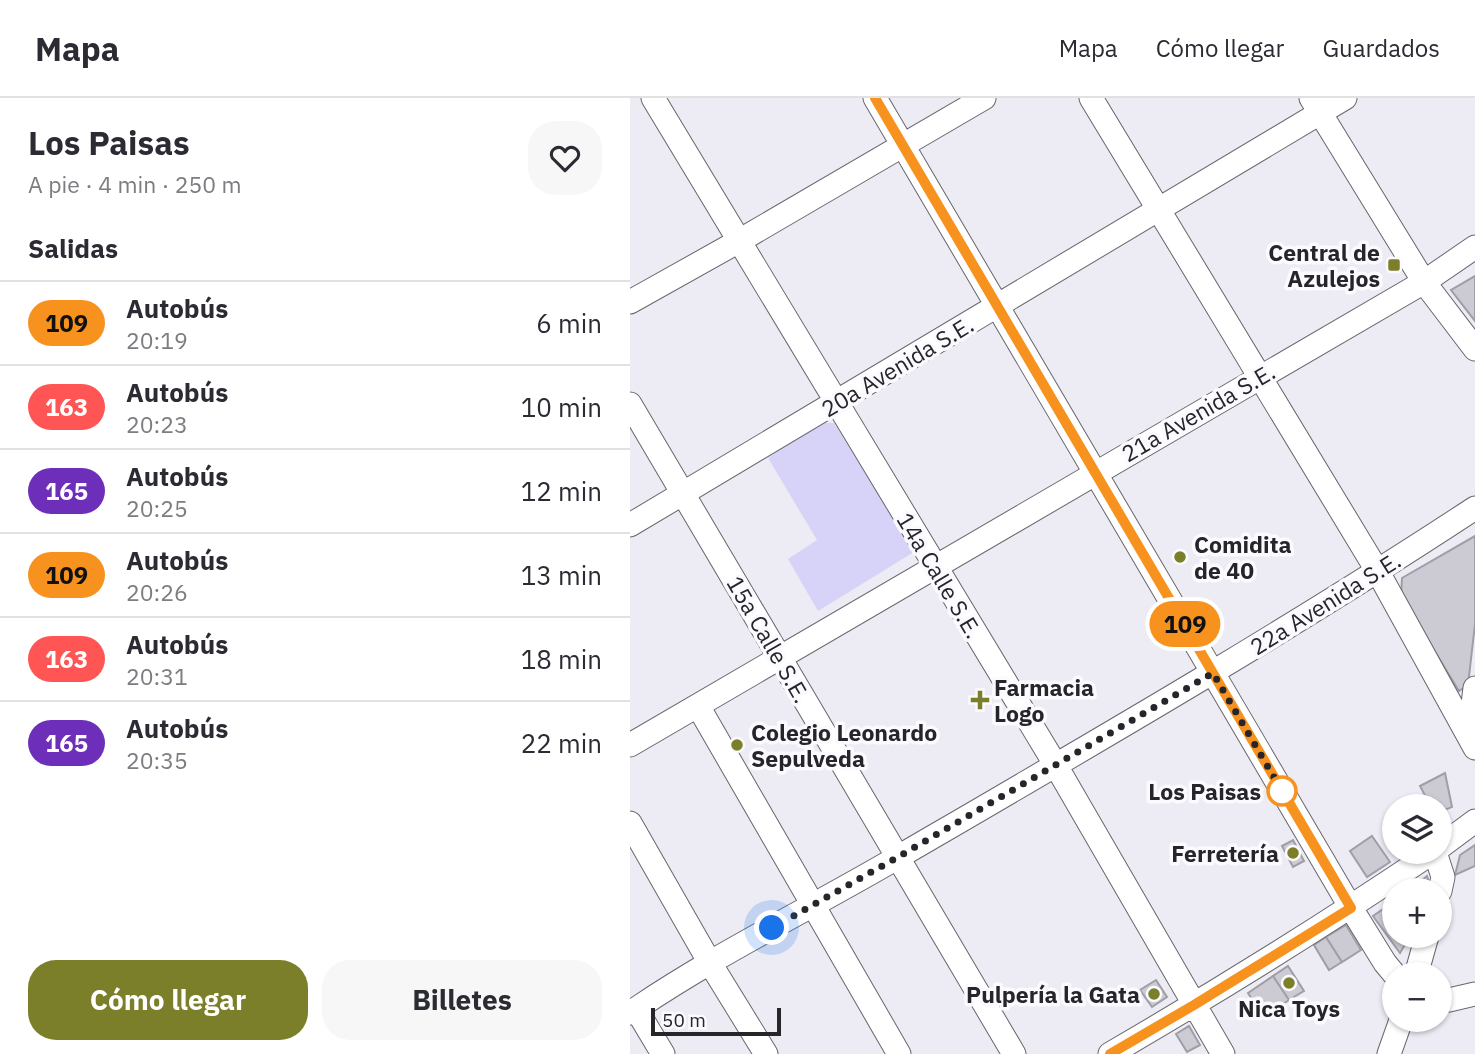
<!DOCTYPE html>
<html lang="es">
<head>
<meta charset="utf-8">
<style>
  :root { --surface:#fff; --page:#f7f7f7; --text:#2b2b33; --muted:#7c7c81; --line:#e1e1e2; --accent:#7c7f29 }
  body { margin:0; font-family:"IBM Plex Sans",sans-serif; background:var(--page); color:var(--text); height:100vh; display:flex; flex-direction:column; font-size:26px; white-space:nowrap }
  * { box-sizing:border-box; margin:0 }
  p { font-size:23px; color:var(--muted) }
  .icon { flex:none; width:38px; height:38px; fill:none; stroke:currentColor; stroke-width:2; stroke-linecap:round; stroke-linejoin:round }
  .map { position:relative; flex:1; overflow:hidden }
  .details { display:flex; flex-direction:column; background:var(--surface); width:630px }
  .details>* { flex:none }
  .badge { padding:0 14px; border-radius:23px; font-size:24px; line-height:46px }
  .controls { position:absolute; left:752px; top:696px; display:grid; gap:14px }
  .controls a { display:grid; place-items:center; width:70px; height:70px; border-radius:50%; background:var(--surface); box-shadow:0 2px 5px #0004; font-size:35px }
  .scale { position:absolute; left:21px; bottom:18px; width:130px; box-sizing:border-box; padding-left:7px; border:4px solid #262529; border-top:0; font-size:19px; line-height:24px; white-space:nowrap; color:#262529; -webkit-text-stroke:5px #fbfafe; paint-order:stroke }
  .you { position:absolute; width:35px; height:35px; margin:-18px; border:5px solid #fff; border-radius:50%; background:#1a73e8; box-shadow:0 0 0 10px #1a73e833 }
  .map>.badge { position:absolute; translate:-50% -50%; box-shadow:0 0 0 4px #fff }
  h2 { padding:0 28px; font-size:26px; line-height:63px }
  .round { display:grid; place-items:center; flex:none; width:74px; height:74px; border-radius:28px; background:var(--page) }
  .head { display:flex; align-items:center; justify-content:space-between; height:119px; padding:0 28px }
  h1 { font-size:33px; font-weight:700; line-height:52px }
  .action { display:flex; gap:14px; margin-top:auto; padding:14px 28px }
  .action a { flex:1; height:80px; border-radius:28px; background:var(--accent); color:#fff; font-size:28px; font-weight:700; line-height:80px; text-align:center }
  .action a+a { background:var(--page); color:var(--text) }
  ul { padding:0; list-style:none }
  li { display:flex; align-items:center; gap:21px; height:84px; padding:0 28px; border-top:2px solid var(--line) }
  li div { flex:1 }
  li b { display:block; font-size:26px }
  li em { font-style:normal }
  li .badge { min-width:77px; font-weight:700; text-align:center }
  header { display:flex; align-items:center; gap:42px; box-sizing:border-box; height:98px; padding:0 35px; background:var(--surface); border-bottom:2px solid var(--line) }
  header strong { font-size:33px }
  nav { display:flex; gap:38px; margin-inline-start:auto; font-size:24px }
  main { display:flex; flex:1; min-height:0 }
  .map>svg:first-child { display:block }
</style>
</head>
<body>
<header>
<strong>Mapa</strong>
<nav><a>Mapa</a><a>Cómo llegar</a><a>Guardados</a></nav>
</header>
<main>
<section class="details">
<div class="head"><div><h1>Los Paisas</h1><p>A pie · 4 min · 250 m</p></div><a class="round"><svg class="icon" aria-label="heart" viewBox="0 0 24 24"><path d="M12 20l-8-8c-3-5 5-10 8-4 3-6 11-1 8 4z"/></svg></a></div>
<h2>Salidas</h2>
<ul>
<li><span class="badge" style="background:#f7921f;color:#111">109</span><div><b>Autobús</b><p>20:19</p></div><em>6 min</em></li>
<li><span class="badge" style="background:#f55;color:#fff">163</span><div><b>Autobús</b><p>20:23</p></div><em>10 min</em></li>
<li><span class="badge" style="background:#6d2fba;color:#fff">165</span><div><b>Autobús</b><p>20:25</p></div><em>12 min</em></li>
<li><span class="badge" style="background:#f7921f;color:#111">109</span><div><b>Autobús</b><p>20:26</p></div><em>13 min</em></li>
<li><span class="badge" style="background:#f55;color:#fff">163</span><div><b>Autobús</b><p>20:31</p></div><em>18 min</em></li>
<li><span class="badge" style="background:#6d2fba;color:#fff">165</span><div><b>Autobús</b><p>20:35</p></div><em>22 min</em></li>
</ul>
<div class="action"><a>Cómo llegar</a><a>Billetes</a></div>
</section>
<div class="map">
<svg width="845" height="956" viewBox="0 0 845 956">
  <rect width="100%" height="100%" fill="#edecf5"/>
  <path fill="#d7d2f7" d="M191,325H204L284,454L188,513L158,461L187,442L138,360Z"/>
  <path fill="#cccbd3" stroke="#9f9ea6" stroke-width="2" d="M845,178V223L821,192Z
    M845,438V526L838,587L829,593L771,498L772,480Z
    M815,675L822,709L810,714V709H801L790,688Z
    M742,738L760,764L737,779L720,753Z
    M663,742L674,763L663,769L652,748Z
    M845,747V768L825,777L830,757Z
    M797,778L802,793H779Z
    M765,803V838H780L770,855L743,818Z
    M716,827L731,852L712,864L696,839Z
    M696,839L712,864L699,872L684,847Z
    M658,868L674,893L659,902L643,878Z
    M643,878L659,902L633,919L618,895Z
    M526,882L537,899L522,909L510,892Z
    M559,928L570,947L557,954L546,936Z"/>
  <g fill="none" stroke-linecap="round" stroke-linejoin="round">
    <g stroke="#66666d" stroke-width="25">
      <path id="minor" d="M23,0L425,666L593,956
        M245,0L721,810L755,865L765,877
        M461,0L748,474L845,650
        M681,0L794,184L845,251
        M0,204L109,143L354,0
        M0,306L384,956
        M0,427L715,0
        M68,608L269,956
        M839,639L845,590
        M0,647L794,184L845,149
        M0,725L80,865L136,956
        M810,749L845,723
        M805,754L813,779L810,793
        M786,877L797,838
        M810,901L819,902L845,896
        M6,911L33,956
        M0,915C86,856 180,811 270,758C464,645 658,533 845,410
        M480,956C590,892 698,825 803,754
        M759,956L771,922"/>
    </g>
    <use href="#minor" stroke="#fff" stroke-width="23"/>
  </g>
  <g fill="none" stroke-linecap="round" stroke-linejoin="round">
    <g stroke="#fff" stroke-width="16">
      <path id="line" d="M245,0L721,810L564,907L480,956"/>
    </g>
    <use href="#line" stroke="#f7921f" stroke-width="10"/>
    <path stroke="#262529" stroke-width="7" stroke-dasharray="0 12.6" d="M142,830L268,759L583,575L652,693"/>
  </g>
  <g fill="#7c7f29" stroke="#fbfafe" stroke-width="2.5">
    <rect x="757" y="160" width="14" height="14" rx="3.5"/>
    <circle cx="550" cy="459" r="7"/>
    <path d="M346.5 591.5h7v7h7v7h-7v7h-7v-7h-7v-7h7z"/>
    <circle cx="107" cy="647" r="7"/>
    <circle cx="663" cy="755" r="7"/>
    <circle cx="659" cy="885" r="7"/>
    <circle cx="524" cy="896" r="7"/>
  </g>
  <circle fill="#fff" stroke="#f7921f" stroke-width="3.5" cx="652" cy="693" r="14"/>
  <g text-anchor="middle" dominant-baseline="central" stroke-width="7" stroke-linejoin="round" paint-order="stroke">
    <g font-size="23" font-weight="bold" fill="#262529" stroke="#fbfafe" text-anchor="end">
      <text x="750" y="154">Central de<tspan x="750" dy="26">Azulejos</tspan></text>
      <text x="564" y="446" text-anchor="start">Comidita<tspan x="564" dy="26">de 40</tspan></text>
      <text x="364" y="589" text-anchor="start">Farmacia<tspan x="364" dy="26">Logo</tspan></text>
      <text x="121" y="634" text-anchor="start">Colegio Leonardo<tspan x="121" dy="26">Sepulveda</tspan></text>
      <text x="649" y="755">Ferretería</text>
      <text x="510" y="896">Pulpería la Gata</text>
      <text x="659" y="910" text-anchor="middle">Nica Toys</text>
    </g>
    <g font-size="23" fill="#262529" stroke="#fbfafe">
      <text transform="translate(267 268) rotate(-31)">20a Avenida S.E.</text>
      <text transform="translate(568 314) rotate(-30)">21a Avenida S.E.</text>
      <text transform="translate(310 477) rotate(59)">14a Calle S.E.</text>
      <text transform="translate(695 505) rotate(-32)">22a Avenida S.E.</text>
      <text transform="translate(139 541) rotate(60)">15a Calle S.E.</text>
    </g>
    <g font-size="23" font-weight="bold" fill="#262529" stroke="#fbfafe" text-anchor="end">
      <text x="631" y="693">Los Paisas</text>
    </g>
  </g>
</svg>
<div class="controls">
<a><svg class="icon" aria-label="layers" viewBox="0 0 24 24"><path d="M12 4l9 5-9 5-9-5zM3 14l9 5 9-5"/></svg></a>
<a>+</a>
<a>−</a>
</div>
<div class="scale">50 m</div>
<div class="you" style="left:142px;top:830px"></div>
<b class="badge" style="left:555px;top:526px;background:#f7921f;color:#111">109</b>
</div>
</main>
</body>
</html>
